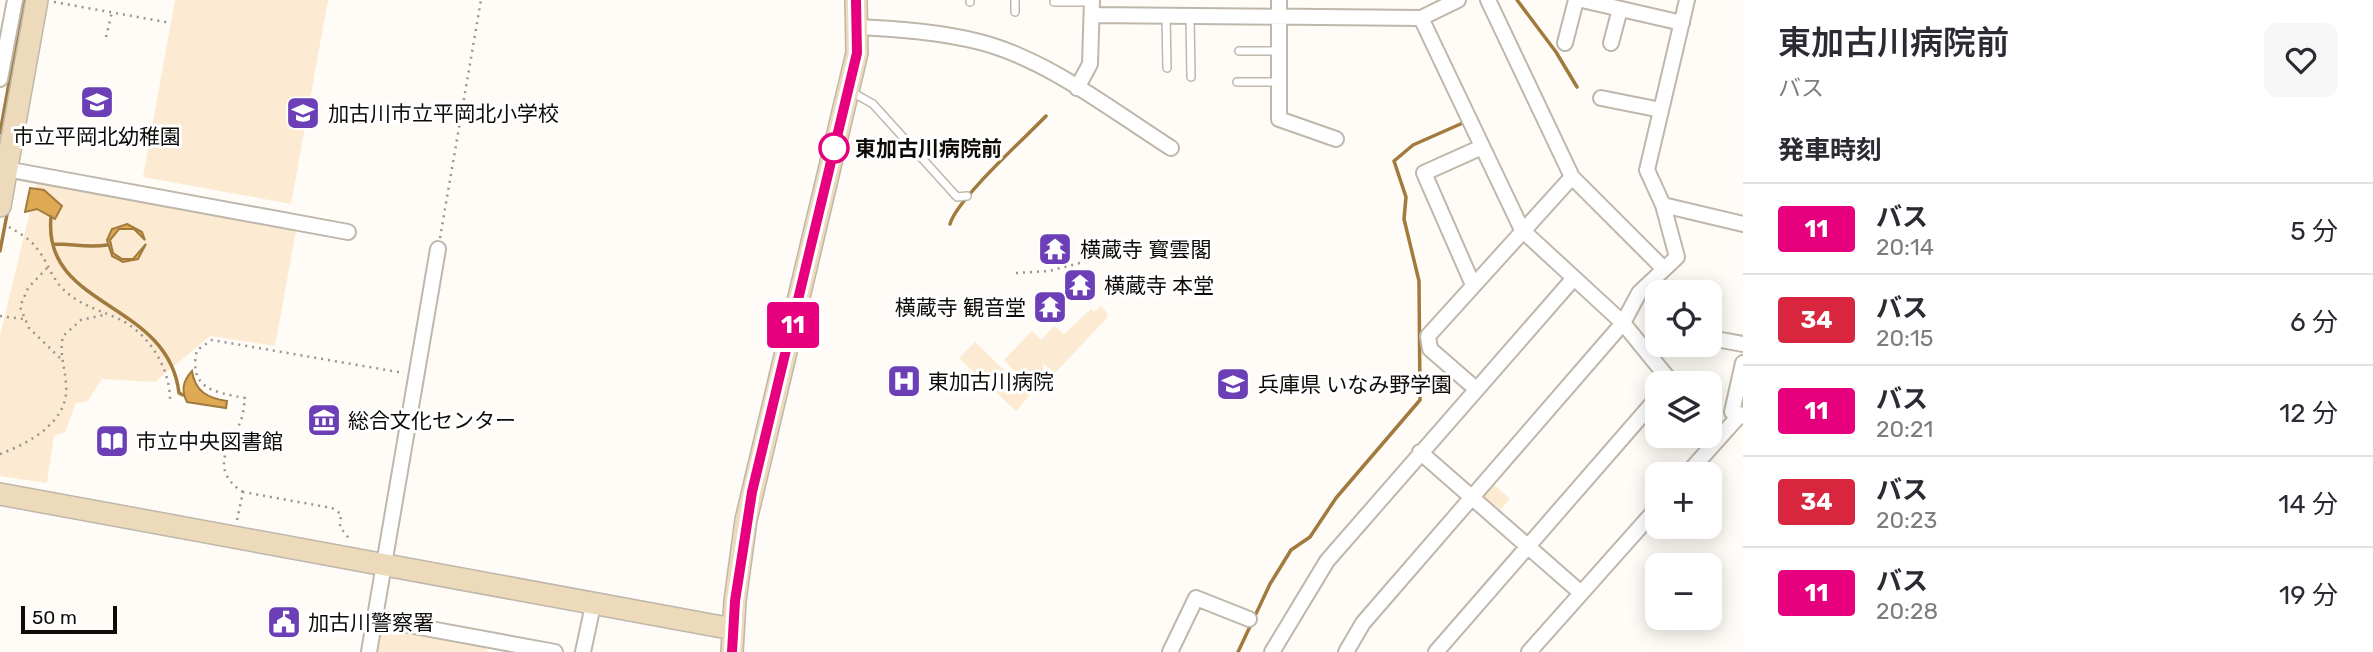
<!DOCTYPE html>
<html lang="ja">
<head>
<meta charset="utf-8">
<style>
  :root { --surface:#fff; --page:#f7f7f7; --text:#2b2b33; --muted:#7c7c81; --line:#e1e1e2 }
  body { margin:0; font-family:Rubik,"Noto Sans JP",sans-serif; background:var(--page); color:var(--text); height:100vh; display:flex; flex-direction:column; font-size:26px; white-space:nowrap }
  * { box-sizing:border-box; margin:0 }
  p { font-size:23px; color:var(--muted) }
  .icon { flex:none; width:38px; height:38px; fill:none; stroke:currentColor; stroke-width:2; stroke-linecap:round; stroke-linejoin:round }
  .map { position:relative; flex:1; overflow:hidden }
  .panel { display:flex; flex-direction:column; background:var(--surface); width:630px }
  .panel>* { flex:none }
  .badge { padding:0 14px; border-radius:5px; font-size:24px; line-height:46px }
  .buttons { position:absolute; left:1645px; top:280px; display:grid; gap:14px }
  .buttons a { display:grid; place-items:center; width:77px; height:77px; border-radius:14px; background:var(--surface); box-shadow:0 4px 18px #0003; font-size:35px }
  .scale { position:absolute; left:21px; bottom:18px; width:96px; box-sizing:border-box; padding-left:7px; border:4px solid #0e0b08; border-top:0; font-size:19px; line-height:24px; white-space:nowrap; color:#0e0b08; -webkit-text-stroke:5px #fff; paint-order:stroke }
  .map>.badge { position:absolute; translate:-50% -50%; box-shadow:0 0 0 4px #fff }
  h2 { padding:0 35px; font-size:26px; line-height:63px }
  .round { display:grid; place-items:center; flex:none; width:74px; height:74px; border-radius:14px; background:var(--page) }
  .head { display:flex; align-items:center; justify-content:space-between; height:119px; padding:0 35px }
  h1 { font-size:33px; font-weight:600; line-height:52px }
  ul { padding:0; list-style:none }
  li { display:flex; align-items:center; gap:21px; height:91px; padding:0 35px; border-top:2px solid var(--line) }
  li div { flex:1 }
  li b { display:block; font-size:26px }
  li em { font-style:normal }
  li .badge { min-width:77px; font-weight:700; text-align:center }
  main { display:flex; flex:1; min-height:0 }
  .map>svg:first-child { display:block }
</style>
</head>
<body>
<main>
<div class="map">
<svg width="1743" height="652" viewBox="0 0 1743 652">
  <rect width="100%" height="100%" fill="#fffbf6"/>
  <path fill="#fcebd2" d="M175,0H328L291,204L143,177Z
    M37,182L296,231L275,346L210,336L155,382L102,379L88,401L76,403L65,432L54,436L47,483L0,476V336Z
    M1101,306L1108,314L1106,319L1055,373L1043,363L1045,379L1035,391L1004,360L1032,331L1041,340L1054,326L1064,334L1091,309L1094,312Z
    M975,342L1030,395L1016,411L959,358Z
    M1492,483L1510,499L1500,510L1482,495Z
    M384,627L482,645L489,652H374L378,630Z"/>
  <path fill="#e0aa54" stroke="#a17a3d" stroke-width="2" d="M30,188L44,190L62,206L55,219L37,209L25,212Z
    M127,224L142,232L145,240L134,229H119L110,240L113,253L122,259H133L146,244L138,259L123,262L112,256L107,240L112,229Z
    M192,371C195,392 208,398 227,401L226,408L187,402C181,390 183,381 192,371Z"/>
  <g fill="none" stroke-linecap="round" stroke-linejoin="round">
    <path stroke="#a17a3d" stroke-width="3.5" d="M1517,0L1556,52L1577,87
      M0,133L24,0
      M51,217C42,309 168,300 179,393L183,395
      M950,224C957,199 1025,138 1046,116
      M53,244C72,244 89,248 107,245
      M0,251L8,209
      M1238,652L1270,584L1291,550L1310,537L1336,498L1420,400L1419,281L1404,219L1406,197L1394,161L1413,145L1465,122"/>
    <g stroke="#bfb7ab" stroke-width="10">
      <path id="lane" d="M970,0V2
        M1054,2H1092
        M1015,12V0
        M1166,16L1167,68
        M1190,17L1191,77
        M1239,51H1279
        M1237,82H1278
        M850,91L873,104L957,197L967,196"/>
    </g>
    <g stroke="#bfb7ab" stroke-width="18">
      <path id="street" d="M1279,0V119L1336,139
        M1488,0L1572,177L1664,269
        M1582,0L1682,23
        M1092,15L1421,18L1522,230L1623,323L1672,383
        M1421,18L1458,0
        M858,27C899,29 940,32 980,42C1049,60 1111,110 1171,148
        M1565,43L1576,0
        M1611,43L1620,9
        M0,79L15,0
        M1077,88L1090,64L1092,0
        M1601,98L1661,110
        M0,168L348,232
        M1663,205L1743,224
        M1473,285L1424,173L1482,147
        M1721,340L1743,344
        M1743,363L1732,412L1743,415
        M1476,389L1430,349L1428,336L1572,177
        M1420,452L1581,593
        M1687,474L1738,417L1743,416
        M376,619L555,652
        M369,652L438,249
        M583,652L593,605
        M1170,652L1196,598L1249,619
        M1272,652L1327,561L1574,278
        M1346,652L1363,623L1623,323L1639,293L1677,257L1663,205L1647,170L1687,0
        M1436,652L1657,398
        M1529,652L1657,508"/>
    </g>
    <g stroke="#bfb7ab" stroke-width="24">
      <path id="secondary" d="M0,206L37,0
        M0,494L733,629
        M732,652L735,601L746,520L857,53L856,0"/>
    </g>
    <path stroke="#989490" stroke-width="2.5" stroke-dasharray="2 5" stroke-linecap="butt" d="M54,2L171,23
      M106,37L112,12
      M9,227C19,233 31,239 38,250C47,261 51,276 61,287C77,304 96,309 117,318C148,332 170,367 170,400
      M440,238L481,0
      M47,268L28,288L20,307L29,328L60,358
      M1016,273L1049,271L1080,263
      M0,316L23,319
      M0,454C30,443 70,421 66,384C65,366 59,354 63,336L81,320L104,315
      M243,492C213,473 224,451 239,425C243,418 244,406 245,398C214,392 188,389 197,350L212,340L404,373
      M237,520L243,492L332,508L341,514L340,527L351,541"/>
    <use href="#lane" stroke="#fff" stroke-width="7"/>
    <use href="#street" stroke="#fff" stroke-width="14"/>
    <use href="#secondary" stroke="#ecdabb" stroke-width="21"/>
  </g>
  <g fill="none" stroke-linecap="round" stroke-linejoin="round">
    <g stroke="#fff" stroke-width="16">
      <path id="line" d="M732,652L735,601L752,492L857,53L856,0"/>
    </g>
    <use href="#line" stroke="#e6007e" stroke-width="10"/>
  </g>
  <defs>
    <g id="school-square" transform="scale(1.75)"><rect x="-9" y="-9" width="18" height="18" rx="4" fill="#6c3fb7" stroke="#fff"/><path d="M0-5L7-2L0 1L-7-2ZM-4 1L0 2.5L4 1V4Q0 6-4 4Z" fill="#fff"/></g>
    <g id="temple-square" transform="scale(1.75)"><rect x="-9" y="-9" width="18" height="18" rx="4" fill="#6c3fb7" stroke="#fff"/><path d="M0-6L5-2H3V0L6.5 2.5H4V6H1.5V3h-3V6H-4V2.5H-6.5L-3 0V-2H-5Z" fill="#fff"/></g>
    <g id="hospital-square" transform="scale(1.75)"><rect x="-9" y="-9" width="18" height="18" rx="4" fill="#6c3fb7" stroke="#fff"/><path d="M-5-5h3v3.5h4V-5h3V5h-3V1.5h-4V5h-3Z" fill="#fff"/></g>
    <g id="museum-square" transform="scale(1.75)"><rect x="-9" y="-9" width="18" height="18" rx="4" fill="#6c3fb7" stroke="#fff"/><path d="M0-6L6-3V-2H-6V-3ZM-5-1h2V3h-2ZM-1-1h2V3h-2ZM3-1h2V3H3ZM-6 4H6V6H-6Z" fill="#fff"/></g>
    <g id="library-square" transform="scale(1.75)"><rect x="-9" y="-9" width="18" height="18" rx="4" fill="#6c3fb7" stroke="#fff"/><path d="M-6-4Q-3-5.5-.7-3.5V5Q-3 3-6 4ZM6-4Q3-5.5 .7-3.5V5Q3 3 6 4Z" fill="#fff"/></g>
    <g id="civic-square" transform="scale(1.75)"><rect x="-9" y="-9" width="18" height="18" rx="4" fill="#6c3fb7" stroke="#fff"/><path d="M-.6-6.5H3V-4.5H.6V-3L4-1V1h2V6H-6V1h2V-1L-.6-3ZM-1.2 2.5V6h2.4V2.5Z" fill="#fff"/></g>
  </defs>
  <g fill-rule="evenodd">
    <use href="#school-square" x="97" y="102"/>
    <use href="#school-square" x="303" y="113"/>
    <use href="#temple-square" x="1055" y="249"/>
    <use href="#temple-square" x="1080" y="285"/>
    <use href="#temple-square" x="1050" y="307"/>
    <use href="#hospital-square" x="904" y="381"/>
    <use href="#school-square" x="1233" y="384"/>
    <use href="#museum-square" x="324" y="420"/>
    <use href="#library-square" x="112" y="441"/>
    <use href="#civic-square" x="284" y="622"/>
  </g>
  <circle fill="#fff" stroke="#e6007e" stroke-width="3.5" cx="834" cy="148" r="14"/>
  <g text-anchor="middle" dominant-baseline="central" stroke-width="6" stroke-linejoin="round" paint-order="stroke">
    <g font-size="21" fill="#0e0b08" stroke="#fff" text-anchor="start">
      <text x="328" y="113">加古川市立平岡北小学校</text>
      <text x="97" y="136" text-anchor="middle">市立平岡北幼稚園</text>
      <text x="1080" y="249">横蔵寺 寳雲閣</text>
      <text x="1104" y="285">横蔵寺 本堂</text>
      <text x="1026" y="307" text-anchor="end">横蔵寺 観音堂</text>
      <text x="928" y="381">東加古川病院</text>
      <text x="1258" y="384">兵庫県 いなみ野学園</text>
      <text x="348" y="420">総合文化センター</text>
      <text x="136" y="441">市立中央図書館</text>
      <text x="308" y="622">加古川警察署</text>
    </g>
    <g font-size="21" font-weight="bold" fill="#0e0b08" stroke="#fff" text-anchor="start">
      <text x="855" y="148">東加古川病院前</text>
    </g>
  </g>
</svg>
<div class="buttons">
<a><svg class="icon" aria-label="locate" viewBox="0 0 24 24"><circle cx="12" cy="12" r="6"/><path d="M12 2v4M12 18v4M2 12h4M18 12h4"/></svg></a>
<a><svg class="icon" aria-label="layers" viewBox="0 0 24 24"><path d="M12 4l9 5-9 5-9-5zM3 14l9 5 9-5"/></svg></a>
<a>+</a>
<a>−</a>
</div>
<div class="scale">50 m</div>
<b class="badge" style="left:793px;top:325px;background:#e6007e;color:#fff">11</b>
</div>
<section class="panel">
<div class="head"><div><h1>東加古川病院前</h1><p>バス</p></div><a class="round"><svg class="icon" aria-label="heart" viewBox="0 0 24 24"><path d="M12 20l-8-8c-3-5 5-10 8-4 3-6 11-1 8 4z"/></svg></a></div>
<h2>発車時刻</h2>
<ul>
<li><span class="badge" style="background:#e6007e;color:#fff">11</span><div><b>バス</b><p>20:14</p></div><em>5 分</em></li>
<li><span class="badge" style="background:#d7263d;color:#fff">34</span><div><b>バス</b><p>20:15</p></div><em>6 分</em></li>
<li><span class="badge" style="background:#e6007e;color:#fff">11</span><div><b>バス</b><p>20:21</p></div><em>12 分</em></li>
<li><span class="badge" style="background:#d7263d;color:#fff">34</span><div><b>バス</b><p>20:23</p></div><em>14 分</em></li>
<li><span class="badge" style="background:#e6007e;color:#fff">11</span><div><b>バス</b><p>20:28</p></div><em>19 分</em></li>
</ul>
</section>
</main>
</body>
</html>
